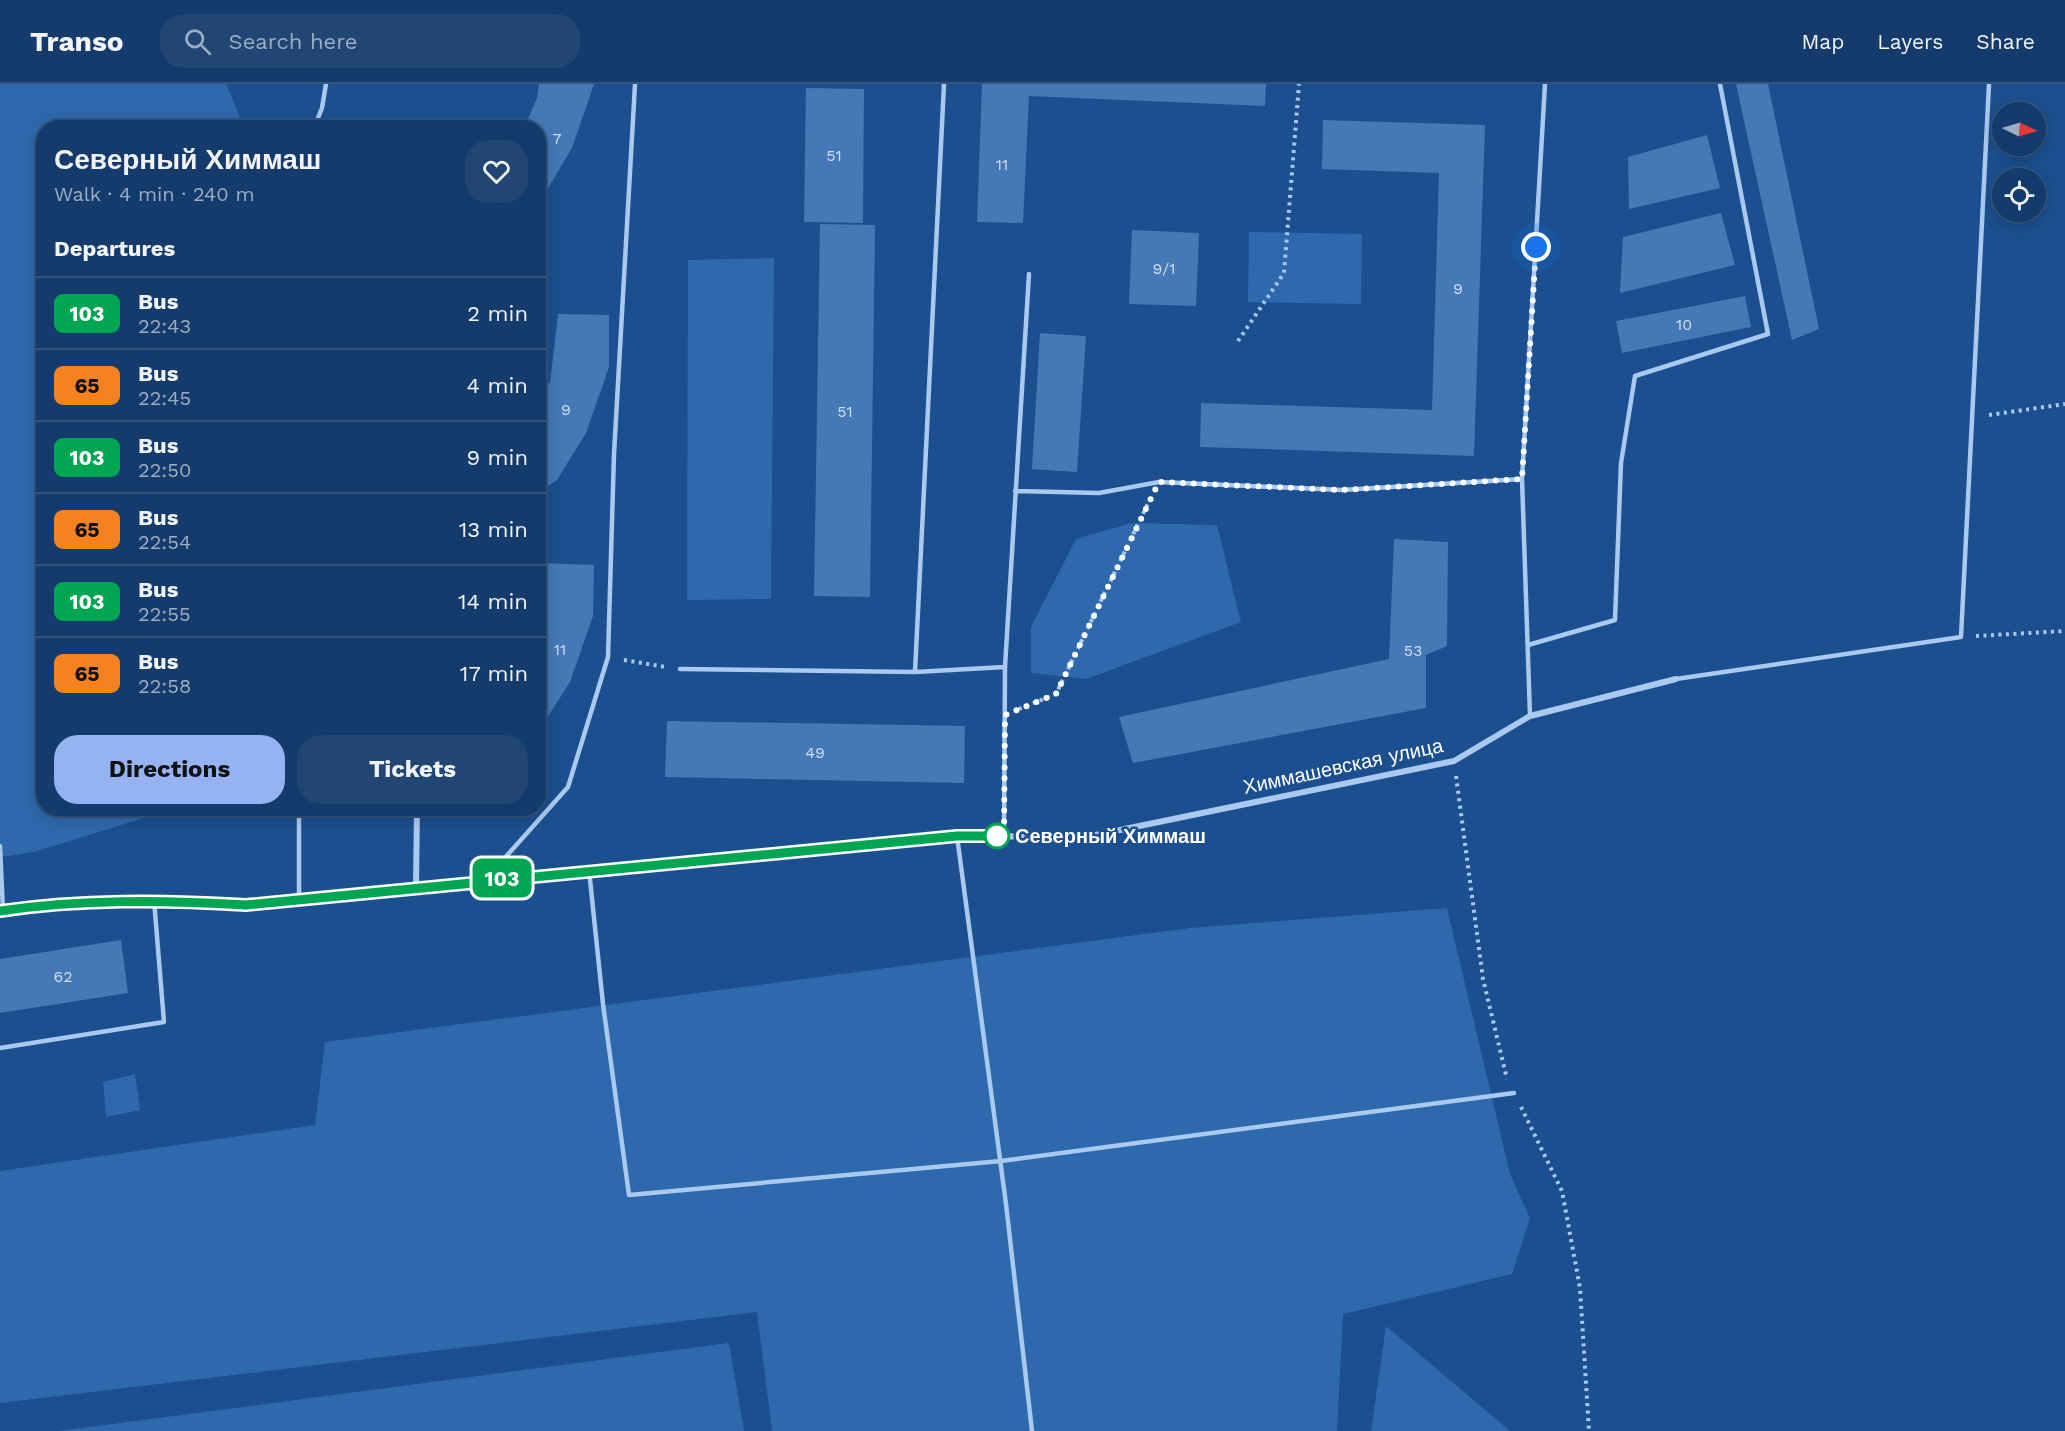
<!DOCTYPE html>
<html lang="en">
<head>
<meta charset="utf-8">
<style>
  :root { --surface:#143b6b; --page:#214673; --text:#f1f3f6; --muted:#9dadc1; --line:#33557e; --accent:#95b2f1 }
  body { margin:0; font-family:"Work Sans",sans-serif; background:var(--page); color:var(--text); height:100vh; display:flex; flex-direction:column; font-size:22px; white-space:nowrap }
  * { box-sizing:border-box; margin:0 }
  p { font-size:20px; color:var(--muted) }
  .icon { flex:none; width:33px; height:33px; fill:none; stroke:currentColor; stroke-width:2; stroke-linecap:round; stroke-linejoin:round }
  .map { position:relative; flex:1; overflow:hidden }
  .sheet { position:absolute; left:36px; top:36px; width:510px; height:696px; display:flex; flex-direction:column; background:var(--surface); border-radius:24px; box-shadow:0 3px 15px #0003,0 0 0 2px var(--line) }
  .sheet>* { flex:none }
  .badge { padding:0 12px; border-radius:9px; font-size:21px; line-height:39px }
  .needle { width:39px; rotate:95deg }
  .tools { position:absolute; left:1992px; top:18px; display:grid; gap:12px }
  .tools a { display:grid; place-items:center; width:54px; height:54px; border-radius:50%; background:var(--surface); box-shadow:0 3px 15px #0003,0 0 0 2px var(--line); font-size:30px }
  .you { position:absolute; width:30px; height:30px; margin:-15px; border:4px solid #fff; border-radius:50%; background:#1a73e8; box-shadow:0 0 0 9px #1a73e833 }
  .map>.badge { position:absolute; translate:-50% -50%; box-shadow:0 0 0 3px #fff }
  h2 { padding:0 18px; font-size:22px; line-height:54px }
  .round { display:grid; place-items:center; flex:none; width:63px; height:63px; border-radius:24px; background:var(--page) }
  .headline { display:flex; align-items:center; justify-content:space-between; height:102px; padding:0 18px }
  h1 { font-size:28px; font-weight:700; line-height:45px }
  .button { display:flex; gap:12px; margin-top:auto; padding:12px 18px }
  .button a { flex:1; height:69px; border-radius:24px; background:var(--accent); color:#111; font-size:24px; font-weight:700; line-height:69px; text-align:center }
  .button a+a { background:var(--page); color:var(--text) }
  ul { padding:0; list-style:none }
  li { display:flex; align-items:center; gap:18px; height:72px; padding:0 18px; border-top:2px solid var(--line) }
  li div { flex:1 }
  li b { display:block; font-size:22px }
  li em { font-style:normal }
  li .badge { min-width:66px; font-weight:700; text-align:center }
  header { display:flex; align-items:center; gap:36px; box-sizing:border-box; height:84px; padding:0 30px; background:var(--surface); border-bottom:2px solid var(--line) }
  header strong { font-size:28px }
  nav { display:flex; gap:33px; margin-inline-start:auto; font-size:21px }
  .search { width:420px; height:54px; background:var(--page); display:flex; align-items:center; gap:15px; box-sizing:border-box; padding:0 21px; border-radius:24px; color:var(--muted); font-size:22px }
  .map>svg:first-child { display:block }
</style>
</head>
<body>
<header>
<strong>Transo</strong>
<div class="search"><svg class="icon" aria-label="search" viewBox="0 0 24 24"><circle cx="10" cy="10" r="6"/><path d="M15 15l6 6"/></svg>Search here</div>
<nav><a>Map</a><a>Layers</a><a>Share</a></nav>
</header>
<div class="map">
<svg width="2065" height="1347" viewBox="0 0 2065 1347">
  <rect width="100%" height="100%" fill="#1b4f8f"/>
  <path fill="#2e69ad" d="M0,0H226L244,43L44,44V724L173,725L34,768L0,773Z
    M1249,148L1362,150L1361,220L1248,218Z
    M774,174L771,515L687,516L688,176Z
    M1131,439L1217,441L1241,538L1086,595L1031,589V543L1076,455Z
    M1447,824L1510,1090L1530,1134L1512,1190L1343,1230L1337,1347H772L757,1228L0,1319V1087L315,1041L325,958L1190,844Z
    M135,990L140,1026L106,1033L103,998Z
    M1386,1242L1510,1347H1371Z
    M729,1259L744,1347H59Z"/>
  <path fill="#4478b7" d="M539,0H594L572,64L544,111L538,115V44H524L537,14Z
    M982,0H1266L1265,22L1029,12L1023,139L977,138Z
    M1736,0H1768L1819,245L1792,256Z
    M806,4L864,5L863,139L804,138Z
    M1323,36L1485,41L1474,372L1200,363L1201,319L1432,326L1439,89L1322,85Z
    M1707,51L1720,104L1629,125L1628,73Z
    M1721,129L1735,181L1620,209L1623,153Z
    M820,140L875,141L870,513L814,512Z
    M1132,146L1199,149L1196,222L1129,220Z
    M1745,212L1751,243L1622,269L1616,237Z
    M558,230L609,231V283L586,349L557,396L538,409V300L550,299Z
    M1040,249L1086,252L1077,388L1032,385Z
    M1394,455L1448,458L1447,562L1426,571V624L1133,679L1119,633L1389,575Z
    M542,479L594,481L593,532L570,598L538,648V515Z
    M667,637L965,642L964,699L665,693Z
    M456,724H469L468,730L456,729Z
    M121,856L128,909L0,929V875Z"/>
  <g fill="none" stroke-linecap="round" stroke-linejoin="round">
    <path stroke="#a9c9ee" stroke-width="4" stroke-dasharray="3 4.5" stroke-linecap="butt" d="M1238,257L1284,189L1299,0
      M1989,331L2065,320
      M1976,552L2065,547
      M624,576L666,583
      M1019,625L1056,610L1150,415
      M1456,692L1483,895L1507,995
      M1521,1023L1562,1107L1580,1204L1589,1347"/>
    <path stroke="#a9c9ee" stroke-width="4.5" d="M314,44L322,24L326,0
      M1015,407L1099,409L1159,398L1342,406L1522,395
      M1528,561L1615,536L1621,379L1635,292L1768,250L1720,0
      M1005,583L1029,190
      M680,585L915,588L1005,583L1004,752
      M915,588L944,0
      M1676,595L1961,553L1989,0
      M1530,632L1522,395L1545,0
      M957,752L1006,1120L1032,1347
      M0,762L3,827
      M589,786L603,920L629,1111L1001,1077L1514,1009
      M486,795L568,703L608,573L614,370L635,0
      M299,815V724
      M0,964L164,938L154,816"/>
    <path stroke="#a9c9ee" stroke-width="6" d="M416,803L417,724
      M0,827L67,818L154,816L246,821L486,795L957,752L1086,753L1454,677L1530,632L1676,595"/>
  </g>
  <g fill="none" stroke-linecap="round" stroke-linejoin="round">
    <g stroke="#fff" stroke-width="14">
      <path id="line" d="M0,827C82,815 163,816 246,821L957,752H1004"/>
    </g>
    <use href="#line" stroke="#00a651" stroke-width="9"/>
    <path stroke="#fff" stroke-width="6" stroke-dasharray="0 10.8" d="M997,752H1004L1005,631L1056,610L1159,398L1342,406L1522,395L1536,163"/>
  </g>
  <circle fill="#fff" stroke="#00a651" stroke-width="3" cx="997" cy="752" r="12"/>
  <g text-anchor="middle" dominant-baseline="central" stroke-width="5" stroke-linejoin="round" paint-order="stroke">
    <g font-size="16" fill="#d0dded">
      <text x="557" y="54">7</text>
      <text x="834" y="71">51</text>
      <text x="1002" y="80">11</text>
      <text x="1164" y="184">9/1</text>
      <text x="1458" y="204">9</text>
      <text x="1684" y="240">10</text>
      <text x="566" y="325">9</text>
      <text x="845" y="327">51</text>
      <text x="560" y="565">11</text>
      <text x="1413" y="566">53</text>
      <text x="815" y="668">49</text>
      <text x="63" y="892">62</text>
    </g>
    <g font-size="20" fill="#fff" stroke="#1b4f8f">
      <text transform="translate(1343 682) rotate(-12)">Химмашевская улица</text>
    </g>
    <g font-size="20" font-weight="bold" fill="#fff" stroke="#1b4f8f" text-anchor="start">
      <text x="1015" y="752">Северный Химмаш</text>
    </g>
  </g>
</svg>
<div class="tools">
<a><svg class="needle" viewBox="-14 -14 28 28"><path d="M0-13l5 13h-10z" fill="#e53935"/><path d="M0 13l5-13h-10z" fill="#9dadc1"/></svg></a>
<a><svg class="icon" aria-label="locate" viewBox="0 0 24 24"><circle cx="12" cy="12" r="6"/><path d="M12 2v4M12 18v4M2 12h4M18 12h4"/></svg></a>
</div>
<div class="you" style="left:1536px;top:163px"></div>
<b class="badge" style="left:502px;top:794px;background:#00a651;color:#fff">103</b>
<section class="sheet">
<div class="headline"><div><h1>Северный Химмаш</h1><p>Walk · 4 min · 240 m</p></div><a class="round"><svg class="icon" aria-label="heart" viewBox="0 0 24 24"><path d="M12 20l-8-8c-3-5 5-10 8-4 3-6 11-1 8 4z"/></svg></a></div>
<h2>Departures</h2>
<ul>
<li><span class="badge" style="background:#00a651;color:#fff">103</span><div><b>Bus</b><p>22:43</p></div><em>2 min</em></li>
<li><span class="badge" style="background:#f58220;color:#111">65</span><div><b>Bus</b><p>22:45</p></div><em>4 min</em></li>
<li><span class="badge" style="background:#00a651;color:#fff">103</span><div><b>Bus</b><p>22:50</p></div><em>9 min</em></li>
<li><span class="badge" style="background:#f58220;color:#111">65</span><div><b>Bus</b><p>22:54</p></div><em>13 min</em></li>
<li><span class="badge" style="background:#00a651;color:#fff">103</span><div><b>Bus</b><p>22:55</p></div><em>14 min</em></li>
<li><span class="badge" style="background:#f58220;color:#111">65</span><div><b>Bus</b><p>22:58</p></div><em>17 min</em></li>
</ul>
<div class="button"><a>Directions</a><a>Tickets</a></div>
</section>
</div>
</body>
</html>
